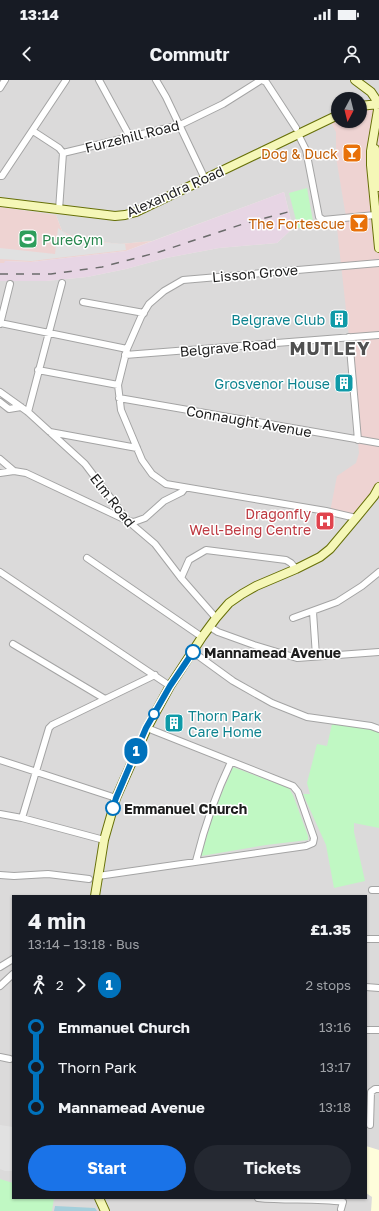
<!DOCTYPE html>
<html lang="en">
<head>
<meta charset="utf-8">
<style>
  :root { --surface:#171b24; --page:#242831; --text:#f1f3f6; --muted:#9ea1a6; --accent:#1a73e8 }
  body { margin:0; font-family:"Golos Text",sans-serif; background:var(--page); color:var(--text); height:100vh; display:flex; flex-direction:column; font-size:15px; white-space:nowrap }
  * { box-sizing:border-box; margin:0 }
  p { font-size:13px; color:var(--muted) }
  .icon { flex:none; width:22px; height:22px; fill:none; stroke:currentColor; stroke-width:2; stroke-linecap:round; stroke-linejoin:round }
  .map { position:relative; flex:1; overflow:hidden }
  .sheet { position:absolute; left:12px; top:815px; width:355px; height:304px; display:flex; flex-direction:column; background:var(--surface); border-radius:0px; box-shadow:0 1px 3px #0004 }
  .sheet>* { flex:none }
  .badge { padding:0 8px; border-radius:13px; font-size:14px; line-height:26px }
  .needle { width:26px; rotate:187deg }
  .buttons { position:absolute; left:331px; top:12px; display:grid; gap:8px }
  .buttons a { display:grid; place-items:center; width:36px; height:36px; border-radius:50%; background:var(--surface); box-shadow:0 1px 3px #0004; font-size:20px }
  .map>.badge { position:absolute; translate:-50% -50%; box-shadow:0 0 0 2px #fff }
  .legs { display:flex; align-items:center; gap:6px; height:44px; padding:0 16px; font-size:13px }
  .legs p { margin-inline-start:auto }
  .headline { display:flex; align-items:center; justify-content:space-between; height:68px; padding:0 16px }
  h1 { font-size:22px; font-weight:700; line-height:30px }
  .action { display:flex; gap:8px; margin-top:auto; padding:8px 16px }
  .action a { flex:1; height:46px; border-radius:24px; background:var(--accent); color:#fff; font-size:16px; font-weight:700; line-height:46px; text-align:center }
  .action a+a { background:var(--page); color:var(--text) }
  ul { padding:0 16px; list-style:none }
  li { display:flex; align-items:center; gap:14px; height:40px; font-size:15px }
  li i { display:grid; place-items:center; width:6px; height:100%; margin:0 5px; background:currentColor }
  li i::after { content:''; width:10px; height:10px; margin:-5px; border:3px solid; border-radius:50%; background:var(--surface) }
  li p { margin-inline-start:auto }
  li:first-child i { background:linear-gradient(#0000 50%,currentColor 0) }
  li:last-child i { background:linear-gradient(currentColor 50%,#0000 0) }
  .status { display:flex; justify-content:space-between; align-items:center; height:28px; padding:0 20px; background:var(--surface); direction:ltr }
  .status svg { height:11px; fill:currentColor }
  header { display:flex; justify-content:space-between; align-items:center; height:52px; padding:0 16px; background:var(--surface); font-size:18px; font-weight:700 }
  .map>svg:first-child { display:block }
</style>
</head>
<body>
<div class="status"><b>13:14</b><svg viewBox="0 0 49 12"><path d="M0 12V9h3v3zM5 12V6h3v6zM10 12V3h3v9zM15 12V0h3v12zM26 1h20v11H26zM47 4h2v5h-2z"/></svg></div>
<header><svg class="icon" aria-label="back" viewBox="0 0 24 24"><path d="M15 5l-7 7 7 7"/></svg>Commutr<svg class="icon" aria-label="person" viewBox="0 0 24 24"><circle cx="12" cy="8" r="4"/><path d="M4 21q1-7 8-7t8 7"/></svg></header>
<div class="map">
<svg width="379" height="1131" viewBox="0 0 379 1131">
  <rect width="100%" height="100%" fill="#eeeae3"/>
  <path fill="#dbdada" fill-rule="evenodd" d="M0,0H379V1131H0V201H46L87,197L126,189L166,178L219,168L277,163L293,148L284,112L152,161L120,164L95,161L70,155L62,151L56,135L0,127ZM338,19H360V41H338ZM13,816H366V1118H13Z"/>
  <path fill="#eed3d2" d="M360,27L379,28V414L356,437L330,432L337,396L356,383L359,373L349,257L336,139L346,137L336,77V52L329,39L338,35V41H360Z
    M0,127L56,135L62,151L70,155L95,161L120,164L152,161L126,171L31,182L5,181V183H0Z"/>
  <path fill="#e7d5e4" d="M284,112L293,148L277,163L219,168L166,178L126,189L87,197L46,201H0V183H4L5,181L31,182L126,171Z"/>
  <path fill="#fefddb" d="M366,1066L379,1070V1131H371L372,1117L366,1113Z"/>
  <path fill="#c0f8c3" d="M307,108L314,147L298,148L289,113Z
    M332,644L371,648L379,651V748L354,743V752L365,801L334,808L326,765L303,714H310L307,703L317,664L327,666Z
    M233,687L289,708L293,715L308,756V760L266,765L201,776L215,729Z
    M0,1099L13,1103V1118H54L52,1131H0Z"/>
  <path fill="#e1e1e1" d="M58,148L69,156L94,162L125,164L126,170L31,181L0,179V168L55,174Z
    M0,1045L13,1047V1091H5L0,1089Z"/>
  <path fill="#a4cfdb" d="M55,1126L95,1128L97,1131H54Z"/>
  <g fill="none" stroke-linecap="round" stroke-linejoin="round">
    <g stroke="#a4a4a4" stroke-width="8">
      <path id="street" d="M99,0L130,57
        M156,0L166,17L205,99
        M262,0L266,2L296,48
        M0,8L5,0
        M33,51L59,68L63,73L59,130
        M298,54L306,70L319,137L323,140L375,135
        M63,73L180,45L223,24L261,0
        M0,96H2L66,0
        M83,222L144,233
        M0,243L127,269
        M0,244L10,204
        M349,257L358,360
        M125,275L379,255
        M38,290L118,305
        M0,312L28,332L85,384L128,441L155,464L181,498L216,538
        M119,318L379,363
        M0,322L9,329L21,327
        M28,332L62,203
        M50,352L137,368
        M0,379L14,391
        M0,393L14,391L26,393L128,441L134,442L145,438L164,421L182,412L185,408
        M356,438L326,431L166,404L152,394L142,380L121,330L118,305L127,269L141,237L149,224L164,211L183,200L379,183
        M87,478L202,557
        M0,492L170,606
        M181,498L189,480L206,470L286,480L291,483L296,489
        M313,532L316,576
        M293,538L337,522L362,506L379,492
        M210,547L218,552L254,565L297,578L379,572
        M13,564L105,619
        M193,572L233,601L272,623L307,637L371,646L379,649
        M0,680L116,718
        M0,734L22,738L104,760
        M22,738L49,648L52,645L155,595
        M196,781C205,745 215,715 231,682
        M0,795L14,796L48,794L89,799
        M98,796L306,766L313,763L314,758L298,712L293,706L147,648
        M372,810H379
        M366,859H379
        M0,887L13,879
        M0,906L13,894
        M366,907L379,908
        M366,950H379
        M0,977L10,979
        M370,1045L371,1012L375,1009H379
        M258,1118C286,1121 315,1118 343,1122L341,1129"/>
    </g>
    <g stroke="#677008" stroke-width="10">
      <path id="secondary" d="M355,0L371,12L379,24
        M379,24L371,71V85L379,168
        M360,26L379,24
        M375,69L379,107
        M0,122L115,136L125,135L136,132L338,35
        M95,816L104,760L116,718L147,648L170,606L202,557L216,538L229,523L242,514L256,506L296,489L320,477L330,469L356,438L374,416L379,407
        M99,1118L105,1131"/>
    </g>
    <use href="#street" stroke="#fff" stroke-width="6"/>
    <use href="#secondary" stroke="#f5f7b7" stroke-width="8"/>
    <path stroke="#6b6b6b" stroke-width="1.5" stroke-dasharray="8 8" stroke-linecap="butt" d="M0,194H51L102,187L159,172L243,144L288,132"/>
  </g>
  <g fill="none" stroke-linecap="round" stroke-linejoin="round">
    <g stroke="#fff" stroke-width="9">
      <path id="line-1" d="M113,728L116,718L146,648L170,606L193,572"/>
    </g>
    <use href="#line-1" stroke="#0072bc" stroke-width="6"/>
  </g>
  <defs>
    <g id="bar-square" transform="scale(1)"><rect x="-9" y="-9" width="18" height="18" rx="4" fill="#e8710a" stroke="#fff"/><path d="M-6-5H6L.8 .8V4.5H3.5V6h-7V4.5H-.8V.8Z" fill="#fff"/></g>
    <g id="stadium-square" transform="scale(1)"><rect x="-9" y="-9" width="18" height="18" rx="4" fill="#2e9e5b" stroke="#fff"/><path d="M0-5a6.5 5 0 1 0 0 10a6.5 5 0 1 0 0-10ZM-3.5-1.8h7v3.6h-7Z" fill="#fff"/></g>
    <g id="building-square" transform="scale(1)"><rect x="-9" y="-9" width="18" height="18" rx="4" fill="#0f9aa8" stroke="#fff"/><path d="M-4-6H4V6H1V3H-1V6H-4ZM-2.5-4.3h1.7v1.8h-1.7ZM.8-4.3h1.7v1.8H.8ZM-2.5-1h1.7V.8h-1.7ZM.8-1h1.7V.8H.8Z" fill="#fff"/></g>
    <g id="hospital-square" transform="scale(1)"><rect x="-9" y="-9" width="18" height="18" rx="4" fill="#e0444e" stroke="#fff"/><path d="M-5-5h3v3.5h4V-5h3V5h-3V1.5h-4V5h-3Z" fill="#fff"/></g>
  </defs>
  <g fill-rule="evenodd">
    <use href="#bar-square" x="352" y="73"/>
    <use href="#bar-square" x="359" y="143"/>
    <use href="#stadium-square" x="28" y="159"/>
    <use href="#building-square" x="339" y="239"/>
    <use href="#building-square" x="344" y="303"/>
    <use href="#hospital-square" x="325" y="441"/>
    <use href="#building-square" x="174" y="643"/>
  </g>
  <g fill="#fff" stroke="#0072bc" stroke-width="2">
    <circle cx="193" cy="572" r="7"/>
    <circle cx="154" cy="634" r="5"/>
    <circle cx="113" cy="728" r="7"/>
  </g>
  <g text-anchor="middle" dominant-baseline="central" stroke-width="3" stroke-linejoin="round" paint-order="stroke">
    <g font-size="14" fill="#1d1d1d" stroke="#fff">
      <text transform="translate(132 56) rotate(-14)">Furzehill Road</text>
      <text transform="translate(175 111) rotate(-24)">Alexandra Road</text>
      <text transform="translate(255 193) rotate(-5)">Lisson Grove</text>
      <text transform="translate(228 267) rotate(-5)">Belgrave Road</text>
      <text transform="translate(249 341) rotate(10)">Connaught Avenue</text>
      <text transform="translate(113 420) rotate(52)">Elm Road</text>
    </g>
    <g font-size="14" fill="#c56008" stroke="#fff" text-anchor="end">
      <text x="338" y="73">Dog &amp; Duck</text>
      <text x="345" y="143">The Fortescue</text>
    </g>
    <g font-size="14" fill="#27864d" stroke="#fff" text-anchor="start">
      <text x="42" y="159">PureGym</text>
    </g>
    <g font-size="14" fill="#0d838f" stroke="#fff" text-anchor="end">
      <text x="325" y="239">Belgrave Club</text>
      <text x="330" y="303">Grosvenor House</text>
      <text x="188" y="635" text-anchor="start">Thorn Park<tspan x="188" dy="16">Care Home</tspan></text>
    </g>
    <g font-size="14" fill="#be3a42" stroke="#fff" text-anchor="end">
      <text x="311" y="433">Dragonfly<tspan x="311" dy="16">Well-Being Centre</tspan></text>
    </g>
    <g font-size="14" font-weight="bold" fill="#1d1d1d" stroke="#fff" text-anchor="start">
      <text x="204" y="572">Mannamead Avenue</text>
      <text x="124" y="728">Emmanuel Church</text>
    </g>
    <g font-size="18" font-weight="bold" letter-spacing="1" fill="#505050" stroke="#fff">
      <text x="330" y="268">MUTLEY</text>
    </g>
  </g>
</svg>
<div class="buttons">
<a><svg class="needle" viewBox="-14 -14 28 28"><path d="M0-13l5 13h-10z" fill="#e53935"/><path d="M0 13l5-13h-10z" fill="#9ea1a6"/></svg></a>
</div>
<b class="badge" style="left:136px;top:671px;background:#0072bc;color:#fff">1</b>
<section class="sheet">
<div class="headline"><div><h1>4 min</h1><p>13:14 – 13:18 · Bus</p></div><b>£1.35</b></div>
<div class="legs"><svg class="icon" aria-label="walk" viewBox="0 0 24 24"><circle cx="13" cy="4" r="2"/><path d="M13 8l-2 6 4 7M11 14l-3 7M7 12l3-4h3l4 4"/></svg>2<svg class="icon" aria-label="forward" viewBox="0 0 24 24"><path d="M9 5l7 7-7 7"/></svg><b class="badge" style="background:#0072bc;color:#fff">1</b><p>2 stops</p></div>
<ul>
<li><i style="color:#0072bc"></i><b>Emmanuel Church</b><p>13:16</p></li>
<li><i style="color:#0072bc"></i><span>Thorn Park</span><p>13:17</p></li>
<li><i style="color:#0072bc"></i><b>Mannamead Avenue</b><p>13:18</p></li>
</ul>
<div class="action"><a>Start</a><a>Tickets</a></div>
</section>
</div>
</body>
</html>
